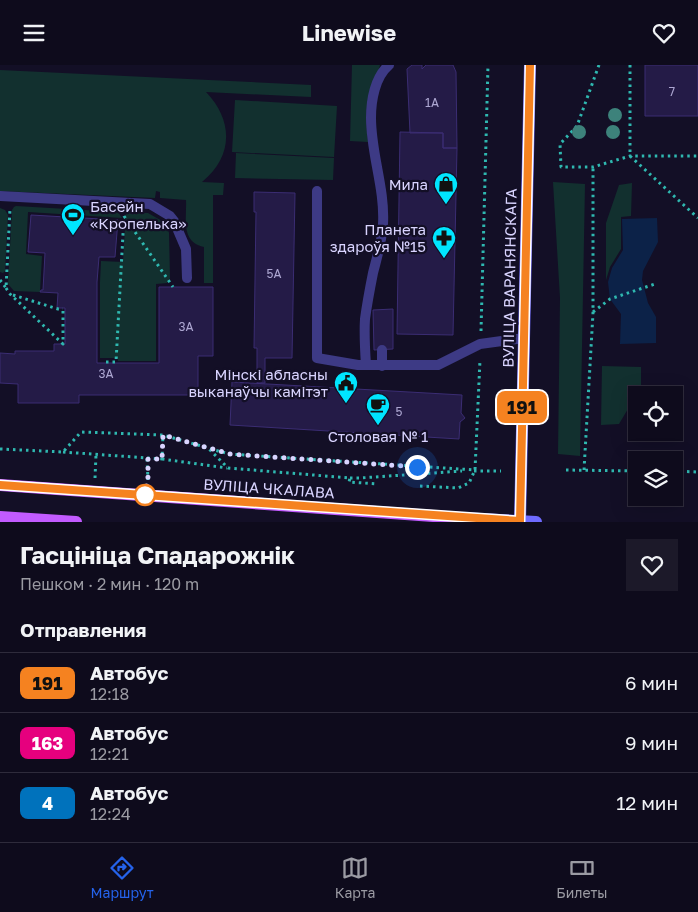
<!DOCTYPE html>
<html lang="ru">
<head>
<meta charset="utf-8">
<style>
  :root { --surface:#0e0b1c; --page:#1c1929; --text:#f1f3f6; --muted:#9b9ba3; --line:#2e2b3b; --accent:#2563eb }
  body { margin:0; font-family:"Golos Text",sans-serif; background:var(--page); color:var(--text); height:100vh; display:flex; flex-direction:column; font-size:19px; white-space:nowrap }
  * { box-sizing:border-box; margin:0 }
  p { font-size:16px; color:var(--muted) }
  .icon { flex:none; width:28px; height:28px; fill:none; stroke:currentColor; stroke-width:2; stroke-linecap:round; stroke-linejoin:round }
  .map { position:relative; height:457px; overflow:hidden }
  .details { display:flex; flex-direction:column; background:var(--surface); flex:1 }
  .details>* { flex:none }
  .badge { padding:0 10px; border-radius:8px; font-size:18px; line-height:32px }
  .fabs { position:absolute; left:628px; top:321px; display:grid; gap:10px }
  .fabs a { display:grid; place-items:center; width:55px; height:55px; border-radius:0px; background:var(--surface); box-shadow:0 5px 20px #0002,0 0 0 1px var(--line); font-size:25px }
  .you { position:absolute; width:25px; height:25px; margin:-12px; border:4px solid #fff; border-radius:50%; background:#1a73e8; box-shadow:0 0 0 8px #1a73e833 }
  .map>.badge { position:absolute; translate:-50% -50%; box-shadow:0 0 0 2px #fff }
  h2 { padding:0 20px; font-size:19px; line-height:45px }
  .round { display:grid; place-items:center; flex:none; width:52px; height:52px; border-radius:0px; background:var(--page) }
  .head { display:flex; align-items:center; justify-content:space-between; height:85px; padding:0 20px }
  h1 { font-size:24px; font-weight:700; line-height:38px }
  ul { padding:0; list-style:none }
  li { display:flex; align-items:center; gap:15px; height:60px; padding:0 20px; border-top:1px solid var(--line) }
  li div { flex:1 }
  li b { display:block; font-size:19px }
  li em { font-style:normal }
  li .badge { min-width:55px; font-weight:700; text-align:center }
  header { display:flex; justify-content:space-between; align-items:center; height:65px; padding:0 20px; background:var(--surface); font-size:22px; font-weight:700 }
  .tab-bar { display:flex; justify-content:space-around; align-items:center; height:70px; border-top:1px solid var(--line); background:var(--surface); font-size:14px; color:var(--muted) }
  .tab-bar a { display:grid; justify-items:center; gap:2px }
  .tab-bar .active { color:var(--accent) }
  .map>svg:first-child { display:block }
</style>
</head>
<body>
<header><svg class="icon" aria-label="menu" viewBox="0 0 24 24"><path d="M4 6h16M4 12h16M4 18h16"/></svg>Linewise<svg class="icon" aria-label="heart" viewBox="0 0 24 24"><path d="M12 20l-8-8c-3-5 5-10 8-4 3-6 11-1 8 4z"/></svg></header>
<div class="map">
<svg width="698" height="457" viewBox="0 0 698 457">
  <rect width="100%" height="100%" fill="#130f26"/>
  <path fill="#12302f" d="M352,0H380C378,9 372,17 370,26C365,43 366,59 368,77L350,76Z
    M0,5L311,20V32L206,27C233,55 234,91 202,117L224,118L223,130H213V218H204V182C180,177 187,153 186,135L160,133V127L156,126L155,133L0,126Z
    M235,35L337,41L334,92L232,87Z
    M236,88L334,93L333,115L235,113Z
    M553,117L585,119L580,391L558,389L560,233Z
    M632,118L631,151L621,152V184L610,202L606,215V158L619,120Z
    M16,141L118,147L122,153L28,147L26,189L42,191L40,227L14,226L8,219L12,145L14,142Z
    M0,143L5,145L8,150L5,206L3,208L0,207Z
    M126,147L148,148L162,156L167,161L169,168L170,213L167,218L156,219V296H118V293H100V217L101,196L123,197Z
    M602,301L641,302V322L619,359L601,360Z"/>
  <path fill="#0c2248" d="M657,153L658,177L643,206L642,215L648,238L656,252V278L620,279L621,249L610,234L608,217L612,203L623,185L622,154Z"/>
  <path fill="#241b47" stroke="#3b2d73" d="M412,0H422V4L426,0H453L456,7L457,83H443V68H410L407,4Z
    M645,0H698V51H645Z
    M400,67L443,68V83H457L453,270L397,269Z
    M254,127L295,128L292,293H265V318H257V283H254L256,147H254Z
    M31,150L118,155L115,192H99L97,217V298H159V222H213V291H198V330H79V338H18V319L0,318V288L15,289V286H54V279H65V243H57L58,228L40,227L41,225H43L45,188L28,187Z
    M393,244V284L374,285L373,245Z
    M232,317L462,330L461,348L465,353L460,357L459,374L230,360Z"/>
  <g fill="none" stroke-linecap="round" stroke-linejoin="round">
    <path stroke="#2fb8b0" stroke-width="3" stroke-dasharray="2.5 4" stroke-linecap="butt" d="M599,0L577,61L560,79L561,102H593L630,91H698
      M630,0V91L698,153
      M124,151L173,222
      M0,215L6,223L10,144
      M6,223L10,229L63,279V243
      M13,230L58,244H63
      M593,247L610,234L655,219
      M481,266L488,0
      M106,297H116L124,151
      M0,384L63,387L81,367L163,370L208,383L228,403L350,413L349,417L378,419
      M210,384L230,389L244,390L475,405
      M63,387L162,394L163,370
      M147,394L148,415
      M162,394L227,403
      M566,405L636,406
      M584,405L593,248V102
      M474,406H501
      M674,406L698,407
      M95,413L96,390
      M350,413H360L462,406
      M420,421L458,423L469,418L475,405L480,295"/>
    <path stroke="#3d3a85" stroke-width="10" d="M317,126V293L358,300H438L480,279L524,273
      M0,131L150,139L170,151L174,156L186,184L187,213
      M366,300C365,285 364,269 365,254C367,239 370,223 373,208C377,192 382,176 383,159C385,123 371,89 371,53C371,35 375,12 389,0
      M382,301V285"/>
    <path stroke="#6f6bff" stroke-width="12" d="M461,453L536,457
      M520,457L530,0"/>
    <path stroke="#c25bff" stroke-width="12" d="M0,420L461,453L469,457
      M0,452L76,457"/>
  </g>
  <g fill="#3d827b">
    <circle cx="615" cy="50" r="7"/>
    <circle cx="579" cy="67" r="7"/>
    <circle cx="613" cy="67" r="7"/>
  </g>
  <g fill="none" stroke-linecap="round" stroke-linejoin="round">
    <g stroke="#fff" stroke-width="11">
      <path id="line" d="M0,420L520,456L530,0"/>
    </g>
    <use href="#line" stroke="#f58220" stroke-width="8"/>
    <path stroke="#d9d4ff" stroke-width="5" stroke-dasharray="0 9" d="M145,430L148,412V394H162L163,370L230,389L417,402"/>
  </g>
  <defs>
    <g id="shop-pin" transform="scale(1.25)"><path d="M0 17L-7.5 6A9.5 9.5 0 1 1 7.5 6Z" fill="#00e5ff" stroke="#130f26"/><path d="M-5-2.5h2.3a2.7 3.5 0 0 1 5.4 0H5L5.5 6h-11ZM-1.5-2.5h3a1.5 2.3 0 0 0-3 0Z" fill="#111"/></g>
    <g id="stadium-pin" transform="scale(1.25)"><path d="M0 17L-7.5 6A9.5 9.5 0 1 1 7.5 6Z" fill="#00e5ff" stroke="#130f26"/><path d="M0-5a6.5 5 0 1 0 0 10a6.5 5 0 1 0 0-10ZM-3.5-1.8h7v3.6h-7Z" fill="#111"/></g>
    <g id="pharmacy-pin" transform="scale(1.25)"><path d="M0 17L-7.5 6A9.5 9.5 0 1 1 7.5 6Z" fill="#00e5ff" stroke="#130f26"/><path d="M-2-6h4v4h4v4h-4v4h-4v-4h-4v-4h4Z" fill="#111"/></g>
    <g id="civic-pin" transform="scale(1.25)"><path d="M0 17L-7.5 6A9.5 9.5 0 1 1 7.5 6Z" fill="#00e5ff" stroke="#130f26"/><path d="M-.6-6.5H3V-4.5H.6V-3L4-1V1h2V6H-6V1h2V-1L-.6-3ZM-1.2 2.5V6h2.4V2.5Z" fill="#111"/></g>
    <g id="cafe-pin" transform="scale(1.25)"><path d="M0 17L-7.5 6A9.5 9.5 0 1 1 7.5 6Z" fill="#00e5ff" stroke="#130f26"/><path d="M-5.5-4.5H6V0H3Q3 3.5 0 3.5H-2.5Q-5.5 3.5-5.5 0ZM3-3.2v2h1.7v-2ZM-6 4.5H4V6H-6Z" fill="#111"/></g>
  </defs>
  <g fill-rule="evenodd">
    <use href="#shop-pin" x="446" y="119"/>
    <use href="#stadium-pin" x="73" y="150"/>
    <use href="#pharmacy-pin" x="444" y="173"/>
    <use href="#civic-pin" x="346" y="318"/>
    <use href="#cafe-pin" x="378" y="340"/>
  </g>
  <circle fill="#fff" stroke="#f58220" stroke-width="2.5" cx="145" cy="430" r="10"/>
  <g text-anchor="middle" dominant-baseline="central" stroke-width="4.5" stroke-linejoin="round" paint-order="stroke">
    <g font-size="12" fill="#aca6d1">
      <text x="672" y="26">7</text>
      <text x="432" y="37">1А</text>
      <text x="274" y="208">5А</text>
      <text x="186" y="261">3А</text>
      <text x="106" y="308">3А</text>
      <text x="399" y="346">5</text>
    </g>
    <g font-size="15" fill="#d9d4ff" stroke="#130f26" text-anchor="end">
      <text x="428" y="119">Мила</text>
      <text x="90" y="141" text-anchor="start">Басейн<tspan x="90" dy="17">«Кропелька»</tspan></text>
      <text x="426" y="164">Планета<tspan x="426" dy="17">здароўя №15</tspan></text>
      <text x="328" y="309">Мінскі абласны<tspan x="328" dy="17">выканаўчы камітэт</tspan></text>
      <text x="378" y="371" text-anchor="middle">Столовая № 1</text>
    </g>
    <g font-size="15" fill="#d9d4ff" stroke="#130f26">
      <text transform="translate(509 213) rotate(-89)">ВУЛІЦА ВАРАНЯНСКАГА</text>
      <text transform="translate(269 423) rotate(4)">ВУЛІЦА ЧКАЛАВА</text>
    </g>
  </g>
</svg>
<div class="fabs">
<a><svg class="icon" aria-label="locate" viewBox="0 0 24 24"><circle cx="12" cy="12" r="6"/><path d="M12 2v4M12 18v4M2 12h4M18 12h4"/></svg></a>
<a><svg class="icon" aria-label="layers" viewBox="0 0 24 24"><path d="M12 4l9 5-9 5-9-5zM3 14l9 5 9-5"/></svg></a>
</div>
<div class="you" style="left:417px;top:402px"></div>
<b class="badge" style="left:522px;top:342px;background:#f58220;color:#111">191</b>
</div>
<section class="details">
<div class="head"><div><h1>Гасцініца Спадарожнік</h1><p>Пешком · 2 мин · 120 m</p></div><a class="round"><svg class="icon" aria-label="heart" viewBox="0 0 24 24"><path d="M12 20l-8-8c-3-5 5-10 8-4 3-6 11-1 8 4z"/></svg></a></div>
<h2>Отправления</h2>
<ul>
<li><span class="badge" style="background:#f58220;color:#111">191</span><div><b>Автобус</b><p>12:18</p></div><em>6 мин</em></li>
<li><span class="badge" style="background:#e6007e;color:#fff">163</span><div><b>Автобус</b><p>12:21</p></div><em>9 мин</em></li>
<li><span class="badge" style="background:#0072bc;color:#fff">4</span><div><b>Автобус</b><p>12:24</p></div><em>12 мин</em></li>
</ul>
</section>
<nav class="tab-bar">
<a class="active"><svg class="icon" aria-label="directions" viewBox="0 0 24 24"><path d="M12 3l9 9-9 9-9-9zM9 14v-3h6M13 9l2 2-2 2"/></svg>Маршрут</a>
<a><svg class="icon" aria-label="map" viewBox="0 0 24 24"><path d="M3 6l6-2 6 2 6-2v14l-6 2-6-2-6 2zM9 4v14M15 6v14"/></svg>Карта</a>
<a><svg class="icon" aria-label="tickets" viewBox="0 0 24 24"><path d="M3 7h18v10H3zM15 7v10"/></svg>Билеты</a>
</nav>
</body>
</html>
